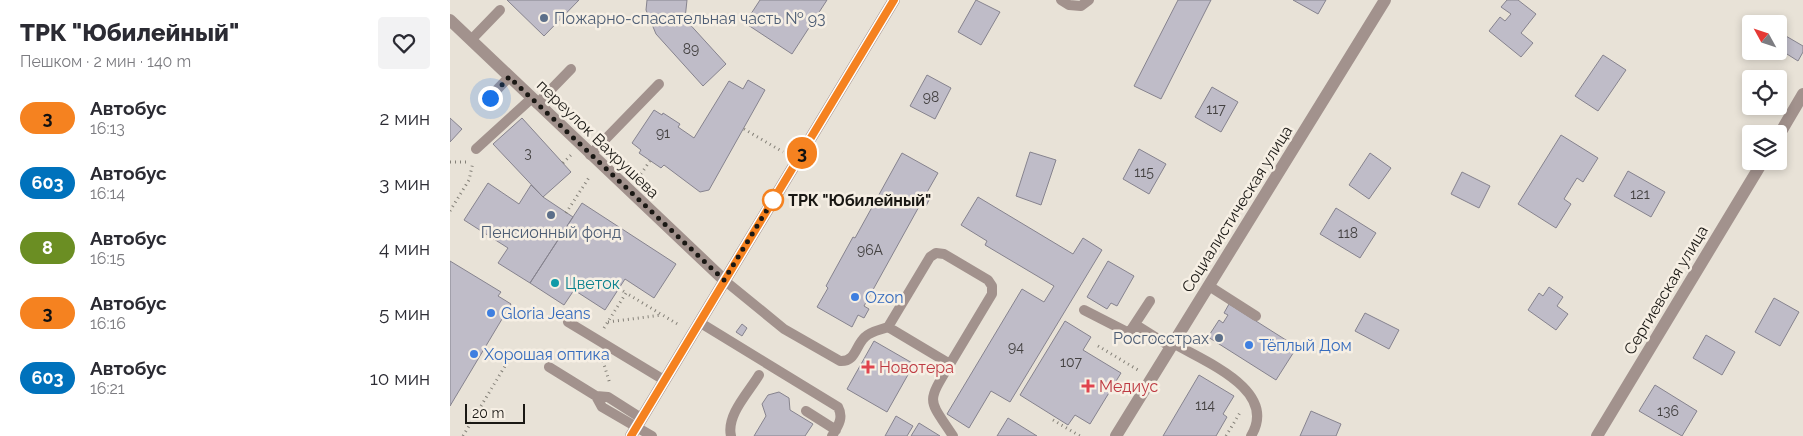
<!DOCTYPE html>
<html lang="ru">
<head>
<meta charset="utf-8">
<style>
  :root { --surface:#fff; --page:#f2f2f3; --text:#2b2b33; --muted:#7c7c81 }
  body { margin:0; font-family:Raleway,sans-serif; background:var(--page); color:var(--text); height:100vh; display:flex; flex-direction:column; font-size:19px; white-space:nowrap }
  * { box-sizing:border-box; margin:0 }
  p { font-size:16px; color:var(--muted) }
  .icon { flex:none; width:28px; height:28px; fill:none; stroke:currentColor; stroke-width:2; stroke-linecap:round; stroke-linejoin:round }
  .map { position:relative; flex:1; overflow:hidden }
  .panel { display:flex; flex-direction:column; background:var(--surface); width:450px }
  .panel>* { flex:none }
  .badge { padding:0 10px; border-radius:16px; font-size:18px; line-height:32px }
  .needle { width:32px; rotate:310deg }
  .buttons { position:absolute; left:1292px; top:15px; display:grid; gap:10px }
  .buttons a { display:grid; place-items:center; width:45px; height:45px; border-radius:5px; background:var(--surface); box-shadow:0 2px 8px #0003; font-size:25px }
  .scale { position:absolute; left:15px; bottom:12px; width:60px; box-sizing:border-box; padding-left:5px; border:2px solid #1a1814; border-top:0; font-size:14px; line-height:18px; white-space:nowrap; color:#1a1814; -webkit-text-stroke:4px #f6efe4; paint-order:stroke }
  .you { position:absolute; width:25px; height:25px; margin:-12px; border:4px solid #fff; border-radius:50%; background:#1a73e8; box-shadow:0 0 0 8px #1a73e833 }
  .map>.badge { position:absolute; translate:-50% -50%; box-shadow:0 0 0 2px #fff }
  .round { display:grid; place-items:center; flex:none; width:52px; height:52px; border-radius:5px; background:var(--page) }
  .overview { display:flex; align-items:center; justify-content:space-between; height:85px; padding:0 20px }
  h1 { font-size:24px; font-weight:800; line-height:38px }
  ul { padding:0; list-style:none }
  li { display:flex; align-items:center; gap:15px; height:65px; padding:0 20px }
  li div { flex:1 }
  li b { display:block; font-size:19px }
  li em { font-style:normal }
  li .badge { min-width:55px; font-weight:700; text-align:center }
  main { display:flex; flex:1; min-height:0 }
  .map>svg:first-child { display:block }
</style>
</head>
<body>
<main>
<section class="panel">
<div class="overview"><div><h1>ТРК &quot;Юбилейный&quot;</h1><p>Пешком · 2 мин · 140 m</p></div><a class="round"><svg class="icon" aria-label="heart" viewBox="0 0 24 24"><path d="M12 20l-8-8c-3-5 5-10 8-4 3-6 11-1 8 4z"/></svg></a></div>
<ul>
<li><span class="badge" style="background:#f58220;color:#111">3</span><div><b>Автобус</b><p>16:13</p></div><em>2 мин</em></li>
<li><span class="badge" style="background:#0072bc;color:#fff">603</span><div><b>Автобус</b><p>16:14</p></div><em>3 мин</em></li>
<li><span class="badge" style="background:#6b8e23;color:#fff">8</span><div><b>Автобус</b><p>16:15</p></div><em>4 мин</em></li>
<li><span class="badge" style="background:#f58220;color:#111">3</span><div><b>Автобус</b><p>16:16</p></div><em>5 мин</em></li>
<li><span class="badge" style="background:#0072bc;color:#fff">603</span><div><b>Автобус</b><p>16:21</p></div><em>10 мин</em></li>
</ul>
</section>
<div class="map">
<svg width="1353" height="436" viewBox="0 0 1353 436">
  <rect width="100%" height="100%" fill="#e8e2d7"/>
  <path fill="#bfbcc8" stroke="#86838e" d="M57,0H129L94,36Z
    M197,0H237L235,19L276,64L253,86L206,34L196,10Z
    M310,0H377L342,54L295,23Z
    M526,0L550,12L531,45L508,32Z
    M728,0H761L711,99L684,86Z
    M843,0H876L868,14Z
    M1057,0H1068L1086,14L1071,33L1083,43L1071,57L1039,31L1050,17L1055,21L1061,14L1051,7Z
    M1329,32L1353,46V52L1348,61L1329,49Z
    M1153,55L1176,70L1148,111L1125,96Z
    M477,75L501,88L485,119L460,106Z
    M298,80L315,90L259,190L250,192L214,165L211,168L189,153L191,150L182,143L204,110L212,115L213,113L230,124L228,127L244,138L279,81L293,89Z
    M762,87L788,102L771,132L745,117Z
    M0,118L12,129L0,142Z
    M72,118L121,172L93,197L43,144Z
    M1111,135L1148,158L1133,182L1127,178L1114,199L1121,204L1106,228L1068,204Z
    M689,149L716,164L699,194L673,179Z
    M580,152L606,160L591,205L566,196Z
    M452,153L488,173L476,194L481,196L476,206L471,203L414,306L419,309L414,318L408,315L402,327L367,307L378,288L376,286L403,237L405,238Z
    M920,153L941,168L919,199L899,185Z
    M1178,171L1215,192L1201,217L1164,196Z
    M1012,172L1040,186L1029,208L1001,194Z
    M38,183L69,204L81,185L93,197L123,217L80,283L48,263L58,248L14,220Z
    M528,197L623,254L633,238L652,250L560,402L541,391L519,428L497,414L572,289L594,302L604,286L535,245L537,241L511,225Z
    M132,203L226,264L204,298L175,279L155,310L124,290L114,305L80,283Z
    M886,208L926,233L910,258L870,234Z
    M0,261L51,292L48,296L61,304L0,406Z
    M658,261L684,276L667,306L661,303L657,309L637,297Z
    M1099,287L1113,297L1107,306L1118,314L1106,330L1078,310L1089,293L1093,296Z
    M1324,298L1349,312L1330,346L1305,332Z
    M779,304L847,347L826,380L758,337L769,320L773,323L778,315L774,313Z
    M915,313L949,330L939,349L905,331Z
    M615,321L641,337L633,350L671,373L640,424L625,415L618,425L570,395Z
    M292,324L297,328L292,336L286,332Z
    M1256,335L1285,352L1272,375L1243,358Z
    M424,341L464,364L437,412L397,389Z
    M749,375L784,396L773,414L777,417L766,436H713Z
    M1205,385L1247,411L1232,436L1189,411Z
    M329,392L339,398L340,410L363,424L355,436H304L316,416L312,404L318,395Z
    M861,411L891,424L886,436H850Z
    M446,416L463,426L457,436H435Z
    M558,418L587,436H547Z
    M469,423L490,436H461Z"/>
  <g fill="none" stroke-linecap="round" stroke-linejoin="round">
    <path stroke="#848078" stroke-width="3" stroke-dasharray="1 4" stroke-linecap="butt" d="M294,129L333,152
      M0,162H19
      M113,163L121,155
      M188,178L200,161
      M0,211L19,180L23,162
      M116,213L140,176
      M169,288L176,293
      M158,322L212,315
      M154,328L176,293L229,325
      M648,346L688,370
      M153,361L160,384
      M603,420L630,436
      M13,436L58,361
      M776,436L791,411"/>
    <path stroke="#a2928d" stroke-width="10" d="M611,0L619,5L631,6L639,0
      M21,40L50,10
      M39,98L59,77
      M87,104L121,69
      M26,149L82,98
      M140,155L209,84
      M274,280L334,329L390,361C406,362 405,346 415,337C421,331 430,330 438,327L500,364L542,294V286L538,280L494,254L486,253L480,257L438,327
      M759,286L806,316
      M634,310L679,333L700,301
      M118,322L214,380
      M249,322L388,407C394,418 388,426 382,436
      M686,325L721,347
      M723,343C755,362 829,390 801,436
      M500,364C476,404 478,398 503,436
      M99,367L146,396L158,397L191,418
      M146,396L152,407L202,436
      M356,411L386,430
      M281,436C276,415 299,392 309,375"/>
    <path stroke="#a2928d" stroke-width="12" d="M0,20L274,280
      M1329,135L1353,94
      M666,436L935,0
      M1147,436L1313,161"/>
    <path stroke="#a2928d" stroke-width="12" d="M181,436L444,0"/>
  </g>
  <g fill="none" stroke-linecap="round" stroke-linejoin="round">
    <g stroke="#fff" stroke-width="11">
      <path id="line" d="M181,436L444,0"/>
    </g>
    <use href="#line" stroke="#f58220" stroke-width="8"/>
    <path stroke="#1a1814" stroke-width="5" stroke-dasharray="0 9" d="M40,98L59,77L274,280L323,200"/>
  </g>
  <g fill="#5c6f8a" stroke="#f6efe4" stroke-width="2">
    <circle cx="94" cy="18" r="5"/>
    <circle cx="101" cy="215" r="5"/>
    <circle cx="769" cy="338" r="5"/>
  </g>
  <circle fill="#fff" stroke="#f58220" stroke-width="2.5" cx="323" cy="200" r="10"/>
  <circle fill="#0f9aa8" stroke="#f6efe4" stroke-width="2" cx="105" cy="283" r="5"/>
  <g fill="#3f7fe0" stroke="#f6efe4" stroke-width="2">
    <circle cx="405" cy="297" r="5"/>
    <circle cx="41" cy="313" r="5"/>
    <circle cx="799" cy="345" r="5"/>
    <circle cx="24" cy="354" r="5"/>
  </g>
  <g fill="#e0444e" stroke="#f6efe4" stroke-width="2">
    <path d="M415.5 359.5h5v5h5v5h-5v5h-5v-5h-5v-5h5z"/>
    <path d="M635.5 378.5h5v5h5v5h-5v5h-5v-5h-5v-5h5z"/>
  </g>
  <g text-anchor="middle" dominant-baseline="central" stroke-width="5" stroke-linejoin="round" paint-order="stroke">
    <g font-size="14" fill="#434141">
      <text x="241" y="49">89</text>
      <text x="481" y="97">98</text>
      <text x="766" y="109">117</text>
      <text x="213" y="133">91</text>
      <text x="78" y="153">3</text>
      <text x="694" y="172">115</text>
      <text x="1190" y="194">121</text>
      <text x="898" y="233">118</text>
      <text x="420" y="250">96А</text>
      <text x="566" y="347">94</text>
      <text x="621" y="362">107</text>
      <text x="755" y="405">114</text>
      <text x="1218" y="411">136</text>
    </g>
    <g font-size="16" fill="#4e5e75" stroke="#f6efe4" text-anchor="start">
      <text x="104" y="18">Пожарно-спасательная часть № 93</text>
      <text x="101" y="232" text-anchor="middle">Пенсионный фонд</text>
      <text x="759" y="338" text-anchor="end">Росгосстрах</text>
    </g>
    <g font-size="16" fill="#1a1814" stroke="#f6efe4">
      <text transform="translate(148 139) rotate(44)">переулок Вахрушева</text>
      <text transform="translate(787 209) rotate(-58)">Социалистическая улица</text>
      <text transform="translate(1216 290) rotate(-59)">Сергиевская улица</text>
    </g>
    <g font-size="16" font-weight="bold" fill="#1a1814" stroke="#f6efe4" text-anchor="start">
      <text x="338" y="200">ТРК "Юбилейный"</text>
    </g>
    <g font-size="16" fill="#0d838f" stroke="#f6efe4" text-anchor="start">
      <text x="115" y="283">Цветок</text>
    </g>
    <g font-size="16" fill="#366cbe" stroke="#f6efe4" text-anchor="start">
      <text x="415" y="297">Ozon</text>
      <text x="51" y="313">Gloria Jeans</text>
      <text x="809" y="345">Тёплый Дом</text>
      <text x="34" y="354">Хорошая оптика</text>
    </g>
    <g font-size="16" fill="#be3a42" stroke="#f6efe4" text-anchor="start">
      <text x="429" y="367">Новотера</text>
      <text x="649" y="386">Медиус</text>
    </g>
  </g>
</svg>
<div class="buttons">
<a><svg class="needle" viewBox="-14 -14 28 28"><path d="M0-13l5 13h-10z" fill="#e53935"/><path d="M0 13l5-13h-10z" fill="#7c7c81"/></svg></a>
<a><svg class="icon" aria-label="locate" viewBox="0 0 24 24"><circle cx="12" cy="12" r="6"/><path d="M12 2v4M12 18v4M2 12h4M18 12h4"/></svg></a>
<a><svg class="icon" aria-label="layers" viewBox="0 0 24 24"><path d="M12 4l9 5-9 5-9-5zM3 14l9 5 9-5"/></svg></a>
</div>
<div class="scale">20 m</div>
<div class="you" style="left:40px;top:98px"></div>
<b class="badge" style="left:352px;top:153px;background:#f58220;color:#111">3</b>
</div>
</main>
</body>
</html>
